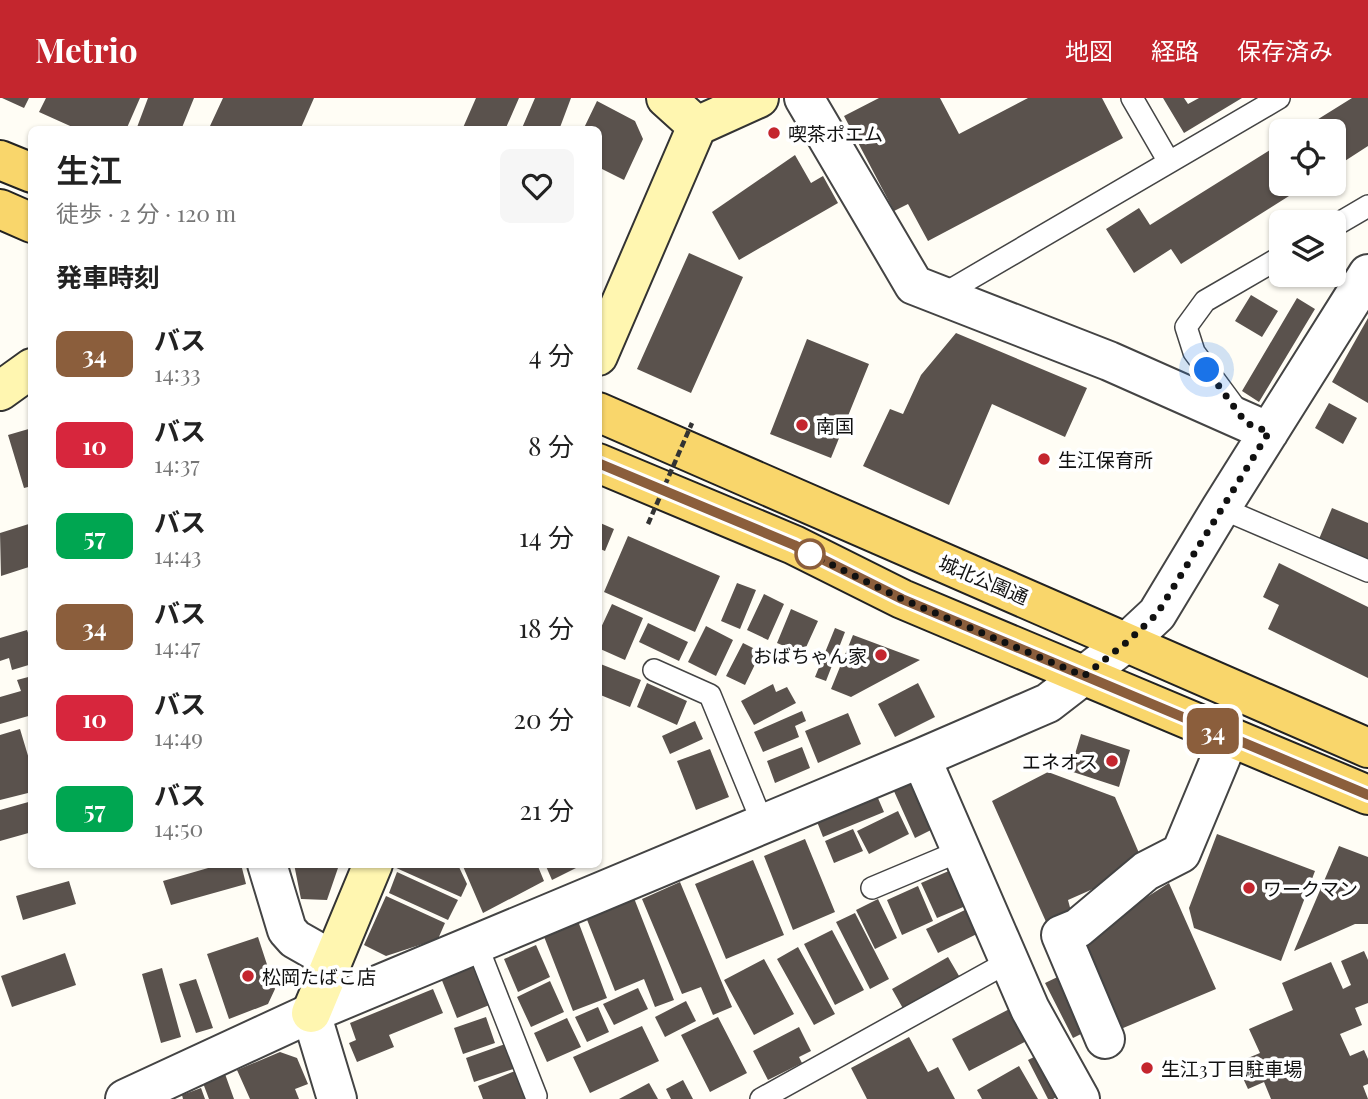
<!DOCTYPE html>
<html lang="ja">
<head>
<meta charset="utf-8">
<style>
  :root { --surface:#fff; --page:#f6f6f6; --text:#222; --muted:#767676; --accent:#c4262e }
  body { margin:0; font-family:"Playfair Display","Noto Sans JP",serif; background:var(--page); color:var(--text); height:100vh; display:flex; flex-direction:column; font-size:26px; white-space:nowrap }
  * { box-sizing:border-box; margin:0 }
  p { font-size:23px; color:var(--muted) }
  .icon { flex:none; width:38px; height:38px; fill:none; stroke:currentColor; stroke-width:2; stroke-linecap:round; stroke-linejoin:round }
  .map { position:relative; flex:1; overflow:hidden }
  .panel { position:absolute; left:28px; top:28px; width:574px; height:742px; display:flex; flex-direction:column; background:var(--surface); border-radius:10px; box-shadow:0 2px 5px #0004 }
  .panel>* { flex:none }
  .badge { padding:0 14px; border-radius:10px; font-size:24px; line-height:46px }
  .buttons { position:absolute; left:1269px; top:21px; display:grid; gap:14px }
  .buttons a { display:grid; place-items:center; width:77px; height:77px; border-radius:10px; background:var(--surface); box-shadow:0 2px 5px #0004; font-size:35px }
  .you { position:absolute; width:35px; height:35px; margin:-18px; border:5px solid #fff; border-radius:50%; background:#1a73e8; box-shadow:0 0 0 10px #1a73e833 }
  .map>.badge { position:absolute; translate:-50% -50%; box-shadow:0 0 0 4px #fff }
  h2 { padding:0 28px; font-size:26px; line-height:63px }
  .round { display:grid; place-items:center; flex:none; width:74px; height:74px; border-radius:10px; background:var(--page) }
  .headline { display:flex; align-items:center; justify-content:space-between; height:119px; padding:0 28px }
  h1 { font-size:33px; font-weight:600; line-height:52px }
  ul { padding:0; list-style:none }
  li { display:flex; align-items:center; gap:21px; height:91px; padding:0 28px }
  li div { flex:1 }
  li b { display:block; font-size:26px }
  li em { font-style:normal }
  li .badge { min-width:77px; font-weight:700; text-align:center }
  header { display:flex; align-items:center; gap:42px; box-sizing:border-box; height:98px; padding:0 35px; background:var(--accent); color:#fff }
  header strong { font-size:33px }
  nav { display:flex; gap:38px; margin-inline-start:auto; font-size:24px }
  .map>svg:first-child { display:block }
</style>
</head>
<body>
<header>
<strong>Metrio</strong>
<nav><a>地図</a><a>経路</a><a>保存済み</a></nav>
</header>
<div class="map">
<svg width="1368" height="1001" viewBox="0 0 1368 1001">
  <rect width="100%" height="100%" fill="#fffdf5"/>
  <path fill="#5a524d" d="M2,0H29L24,10Z
    M46,0H140L126,32H79L39,14Z
    M148,0H194L181,32H136Z
    M223,0H314L300,32H218L210,28Z
    M476,0H519L505,32H462Z
    M535,0H571L559,32L522,30Z
    M879,0H940L959,36L1028,0H1102L1123,40L928,143L908,106L894,113L844,18Z
    M1163,0H1184L1188,6L1199,0H1242L1184,35Z
    M1352,0H1368V48L1334,70V33H1299Z
    M597,3L635,23L643,41L624,82L598,69V32H583Z
    M1281,45V86H1308L1181,166L1171,151L1134,175L1106,131L1139,110L1150,127Z
    M795,57L811,85L823,78L838,105L739,162L712,114Z
    M689,155L743,179L691,295L637,271Z
    M1251,197L1278,213L1262,239L1235,223Z
    M1297,200L1315,211L1259,304L1242,293Z
    M1368,220V305L1332,284Z
    M956,235L1087,290L1065,339L992,306L949,407L863,368L890,311L903,316L921,277Z
    M807,241L869,266L831,360L770,336Z
    M1329,305L1357,320L1343,346L1315,330Z
    M32,330V388L24,390L8,337Z
    M1332,410L1368,425V463L1319,441Z
    M598,424L614,431L605,453L598,450Z
    M32,425V468L1,478L0,435Z
    M628,438L720,478L695,534L604,494Z
    M1279,465L1368,509V580L1268,531L1279,507L1263,499Z
    M737,485L756,492L740,531L721,523Z
    M764,496L784,506L768,542L747,532Z
    M612,506L643,520L625,562L598,550V536Z
    M791,511L818,523L803,556L777,545Z
    M648,525L688,544L679,563L639,544Z
    M706,528L733,542L716,578L688,564Z
    M835,530L845,534L826,583L815,579Z
    M27,532L32,546V566L12,572L9,560L0,563V540Z
    M853,537L920,562L851,599L831,591Z
    M743,545L761,554L745,587L726,578Z
    M598,565L641,582L630,609L598,596Z
    M32,578V617L0,626V599L21,593L17,582Z
    M647,585L687,603L677,627L637,609Z
    M918,585L935,619L895,639L878,606Z
    M773,586L776,594L787,589L796,605L754,627L741,603Z
    M802,613L806,623L795,628L799,639L763,654L754,634Z
    M848,615L861,646L818,665L805,633Z
    M695,623L703,641L670,656L662,638Z
    M20,631L32,671V694L0,702V637Z
    M1081,636L1130,652L1119,689L1070,673Z
    M802,649L810,670L775,685L767,663Z
    M710,651L729,699L696,712L677,663Z
    M1048,674L1115,699L1139,755L1102,787L1068,802L1072,817L1047,826L992,703Z
    M918,680L931,711L924,715L931,732L915,740L893,691Z
    M874,691L884,714L823,739L814,716Z
    M32,703V734L0,743V712Z
    M898,713L909,736L869,756L857,733Z
    M853,731L863,753L834,765L825,743Z
    M1217,736L1315,773L1281,863L1194,830L1189,810Z
    M805,741L835,814L793,832L764,758Z
    M1339,748L1368,759V826H1355L1294,853Z
    M753,762L784,837L726,861L695,786Z
    M222,766H241L246,786L171,807L163,783Z
    M294,766H335L338,770L327,802L301,801Z
    M395,766H454L459,769L467,786L461,799L394,769Z
    M462,766H537L544,783L483,815Z
    M545,766H584L552,782Z
    M951,772L968,807L937,820L921,785Z
    M397,774L458,802L448,822L389,795Z
    M69,783L76,806L23,822L16,798Z
    M680,784L732,909L713,917L701,889L682,896L642,801Z
    M1169,785L1216,891L1116,933L1082,867L1093,862L1084,839Z
    M918,788L933,823L902,837L887,802Z
    M632,795L674,902L655,909L644,881L615,893L584,814Z
    M386,798L445,825L438,841L386,858L364,847Z
    M878,801L897,840L875,851L856,812Z
    M969,810L981,834L938,855L926,831Z
    M855,815L889,881L870,891L836,824Z
    M578,823L607,900L573,913L543,836Z
    M832,832L864,892L835,907L804,846Z
    M258,839L275,891L268,906L229,921L207,856Z
    M536,847L550,879L518,894L504,861Z
    M798,849L835,916L814,927L777,861Z
    M1364,853L1368,862V905L1355,910L1362,927L1340,936L1350,958L1364,952L1368,961V986L1363,988L1368,1001H1271L1264,984L1248,991L1236,965L1260,955L1249,931L1293,912L1282,885L1331,864L1343,891L1351,887L1341,863Z
    M65,855L76,887L12,909L1,878Z
    M948,859L962,883L905,914L892,891Z
    M764,861L794,916L754,937L724,882Z
    M476,866L492,906L457,920L441,880Z
    M162,870L181,939L161,945L142,876Z
    M1068,874L1095,929L1073,940L1045,885Z
    M196,881L213,930L196,935L179,886Z
    M550,883L564,914L531,929L517,899Z
    M638,890L648,911L614,927L603,906Z
    M433,891L443,915L389,937L394,949L357,964L349,945L356,942L350,925Z
    M686,903L696,923L665,939L655,919Z
    M1019,906L1036,938L969,973L952,941Z
    M598,909L609,934L587,944L575,919Z
    M486,919L495,945L463,956L454,930Z
    M718,919L747,975L710,994L681,937Z
    M567,920L581,949L547,964L534,935Z
    M642,928L659,963L590,995L573,959Z
    M799,929L811,953L799,959L802,965L768,982L753,953Z
    M909,939L928,974L938,969L955,1001H867L851,970Z
    M508,945L516,970L474,984L466,960Z
    M280,954L297,960L308,986L295,991L299,1001H250L237,972Z
    M1044,954L1065,994L1053,1001H1048L1028,962Z
    M1019,968L1038,1001H982L977,992Z
    M515,973L527,1001H483L478,988Z
    M225,976L234,1001H209L203,985Z
    M683,982L693,1001H671L666,991Z
    M649,985L658,1001H619Z
    M201,990L205,1001H183L182,997Z"/>
  <g fill="none" stroke-linecap="round" stroke-linejoin="round">
    <g stroke="#444" stroke-width="24">
      <path id="lane" d="M1132,0L1169,64
        M1334,128L1368,108
        M942,197L1279,0
        M1239,315L1194,254L1186,229L1205,203L1281,159
        M1221,410L1368,473
        M654,572L710,597L763,726
        M872,790L960,753
        M476,845L536,998
        M761,1001L1008,864"/>
    </g>
    <g stroke="#444" stroke-width="42">
      <path id="street" d="M804,0L914,187L1109,263L1269,334
        M921,660L1030,911L1080,1001
        M267,766L287,832L295,841L332,862
        M311,915L337,1001
        M1105,941L1061,837L1078,830L1146,773L1181,755L1229,640
        M125,1001L311,915L921,660L1048,605L1127,544L1157,516L1221,410L1368,176"/>
    </g>
    <g stroke="#333" stroke-width="42">
      <path id="secondary" d="M666,0L697,28
        M598,258L697,28L759,0
        M0,293L32,270
        M311,915L373,766"/>
    </g>
    <g stroke="#222" stroke-width="42">
      <path id="primary" d="M0,62L32,75
        M0,111L32,125
        M598,314L1368,650
        M598,365L794,447L902,501L1368,697"/>
    </g>
    <use href="#lane" stroke="#fff" stroke-width="21"/>
    <use href="#street" stroke="#fff" stroke-width="38"/>
    <use href="#secondary" stroke="#fff6b0" stroke-width="38"/>
    <use href="#primary" stroke="#f9d66b" stroke-width="38"/>
    <path stroke="#333" stroke-width="4.5" stroke-dasharray="7 3.5" stroke-linecap="butt" d="M648,426L692,325"/>
  </g>
  <g fill="none" stroke-linecap="round" stroke-linejoin="round">
    <g stroke="#fff" stroke-width="16">
      <path id="line" d="M598,365L794,447L902,501L1368,697"/>
    </g>
    <use href="#line" stroke="#8b5e3c" stroke-width="10"/>
    <path stroke="#111" stroke-width="7" stroke-dasharray="0 12.6" d="M810,456L902,501L1084,578L1127,544L1157,516L1269,334L1246,325L1207,272"/>
  </g>
  <g fill="#c4262e" stroke="#fff" stroke-width="2.5">
    <circle cx="774" cy="35" r="7"/>
    <circle cx="802" cy="327" r="7"/>
    <circle cx="1044" cy="361" r="7"/>
    <circle cx="881" cy="557" r="7"/>
    <circle cx="1112" cy="663" r="7"/>
    <circle cx="1249" cy="790" r="7"/>
    <circle cx="248" cy="878" r="7"/>
    <circle cx="1147" cy="970" r="7"/>
  </g>
  <circle fill="#fff" stroke="#8b5e3c" stroke-width="3.5" cx="810" cy="456" r="14"/>
  <g text-anchor="middle" dominant-baseline="central" stroke-width="7" stroke-linejoin="round" paint-order="stroke">
    <g font-size="19" fill="#111" stroke="#fff" text-anchor="start">
      <text x="788" y="35">喫茶ポエム</text>
      <text x="816" y="327">南国</text>
      <text x="1058" y="361">生江保育所</text>
      <text x="867" y="557" text-anchor="end">おばちゃん家</text>
      <text x="1098" y="663" text-anchor="end">エネオス</text>
      <text x="1263" y="790">ワークマン</text>
      <text x="262" y="878">松岡たばこ店</text>
      <text x="1161" y="970">生江3丁目駐車場</text>
    </g>
    <g font-size="19" fill="#111" stroke="#fff">
      <text transform="translate(984 481) rotate(23)">城北公園通</text>
    </g>
  </g>
</svg>
<div class="buttons">
<a><svg class="icon" aria-label="locate" viewBox="0 0 24 24"><circle cx="12" cy="12" r="6"/><path d="M12 2v4M12 18v4M2 12h4M18 12h4"/></svg></a>
<a><svg class="icon" aria-label="layers" viewBox="0 0 24 24"><path d="M12 4l9 5-9 5-9-5zM3 14l9 5 9-5"/></svg></a>
</div>
<div class="you" style="left:1207px;top:272px"></div>
<b class="badge" style="left:1213px;top:633px;background:#8b5e3c;color:#fff">34</b>
<section class="panel">
<div class="headline"><div><h1>生江</h1><p>徒歩 · 2 分 · 120 m</p></div><a class="round"><svg class="icon" aria-label="heart" viewBox="0 0 24 24"><path d="M12 20l-8-8c-3-5 5-10 8-4 3-6 11-1 8 4z"/></svg></a></div>
<h2>発車時刻</h2>
<ul>
<li><span class="badge" style="background:#8b5e3c;color:#fff">34</span><div><b>バス</b><p>14:33</p></div><em>4 分</em></li>
<li><span class="badge" style="background:#d7263d;color:#fff">10</span><div><b>バス</b><p>14:37</p></div><em>8 分</em></li>
<li><span class="badge" style="background:#00a651;color:#fff">57</span><div><b>バス</b><p>14:43</p></div><em>14 分</em></li>
<li><span class="badge" style="background:#8b5e3c;color:#fff">34</span><div><b>バス</b><p>14:47</p></div><em>18 分</em></li>
<li><span class="badge" style="background:#d7263d;color:#fff">10</span><div><b>バス</b><p>14:49</p></div><em>20 分</em></li>
<li><span class="badge" style="background:#00a651;color:#fff">57</span><div><b>バス</b><p>14:50</p></div><em>21 分</em></li>
</ul>
</section>
</div>
</body>
</html>
